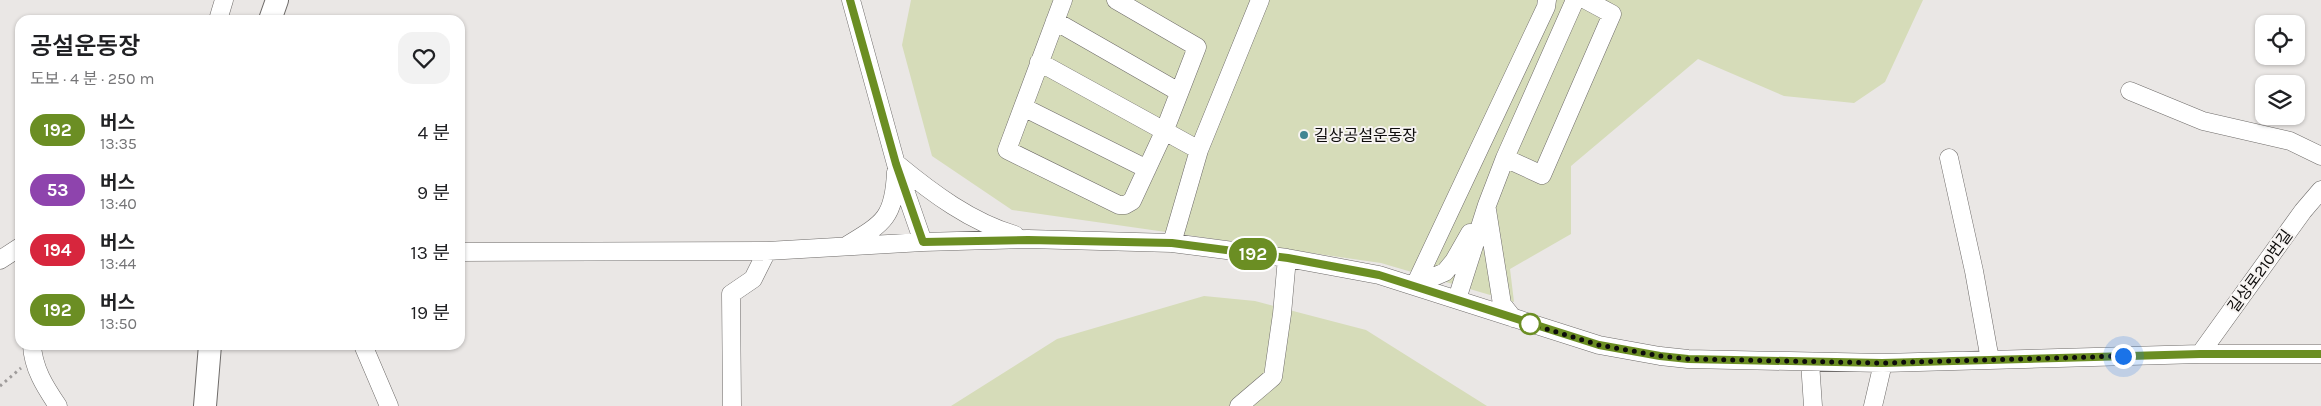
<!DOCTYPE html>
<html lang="ko">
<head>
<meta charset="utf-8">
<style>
  :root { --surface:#fff; --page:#f2f2f2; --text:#202124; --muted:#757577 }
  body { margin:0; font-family:Karla,"Noto Sans KR",sans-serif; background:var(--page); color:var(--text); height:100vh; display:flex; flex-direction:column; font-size:19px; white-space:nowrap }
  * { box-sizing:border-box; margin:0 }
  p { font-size:16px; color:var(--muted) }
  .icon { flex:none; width:28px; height:28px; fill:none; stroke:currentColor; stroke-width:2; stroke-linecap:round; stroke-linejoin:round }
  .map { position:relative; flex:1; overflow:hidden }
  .side { position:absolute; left:15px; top:15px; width:450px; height:335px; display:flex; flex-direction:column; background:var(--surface); border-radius:15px; box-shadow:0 1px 4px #0004 }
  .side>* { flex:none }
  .badge { padding:0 10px; border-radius:16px; font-size:18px; line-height:32px }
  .tools { position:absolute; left:2255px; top:15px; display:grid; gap:10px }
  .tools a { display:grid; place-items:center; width:50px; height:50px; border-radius:10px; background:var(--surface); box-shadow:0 1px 4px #0004; font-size:25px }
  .you { position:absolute; width:25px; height:25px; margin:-12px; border:4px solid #fff; border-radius:50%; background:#1a73e8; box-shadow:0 0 0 8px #1a73e833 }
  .map>.badge { position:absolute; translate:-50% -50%; box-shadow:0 0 0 2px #fff }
  .round { display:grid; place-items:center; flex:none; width:52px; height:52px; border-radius:15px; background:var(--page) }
  .head { display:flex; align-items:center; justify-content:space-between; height:85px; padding:0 15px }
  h1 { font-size:24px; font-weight:600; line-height:38px }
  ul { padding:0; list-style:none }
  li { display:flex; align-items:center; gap:15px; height:60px; padding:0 15px }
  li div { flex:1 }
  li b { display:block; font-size:19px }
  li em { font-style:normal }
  li .badge { min-width:55px; font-weight:700; text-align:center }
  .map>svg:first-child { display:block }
</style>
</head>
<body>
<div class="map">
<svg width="2321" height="406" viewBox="0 0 2321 406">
  <rect width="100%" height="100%" fill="#eae7e5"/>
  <path fill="#d6dcb9" d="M911,0H1923L1885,82L1854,103L1784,96L1698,59L1571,166V234L1510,269L1514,302L1381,263L1012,210L932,156L902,45Z
    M1204,296L1255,301L1366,330L1487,406H951L1057,339Z"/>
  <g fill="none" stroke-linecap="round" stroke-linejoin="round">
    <g stroke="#6e6b69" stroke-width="19">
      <path id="minor" d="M851,0L896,164L923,242L1028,239L1172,243L1287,258L1379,275L1599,345L1660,356L1688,359L1883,363L2200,354H2321
        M1063,0L1007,150L1119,205H1125L1132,201L1164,132L1197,47L1116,0
        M218,20L224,0
        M1055,21L1179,92
        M1039,62L1199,150
        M2130,91L2203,121L2290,141L2321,156
        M1023,107L1147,169
        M1505,158L1542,175L1612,14L1586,0
        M1949,158L1974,271L1990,360
        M897,164C932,193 971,222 1015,235
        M1487,210L1502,304L1513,318
        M1172,243L1199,150L1260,0
        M846,246C884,223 894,218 896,172
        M460,252L767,251L923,242
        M0,260L20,247
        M1415,285L1546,7L1547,0
        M1415,285L1445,272L1454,261L1470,233
        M1457,299L1487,205L1505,158L1575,0
        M32,345C33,368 45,387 58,406
        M363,345L389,406
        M2200,354L2303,211L2321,190
        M1810,362L1813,406
        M732,406L731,294L753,279L767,251
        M1239,406L1273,377L1282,314L1287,258
        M1873,406L1883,363"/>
    </g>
    <g stroke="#6e6b69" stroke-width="24">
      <path id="major" d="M270,20L277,0
        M205,406L210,345"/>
    </g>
    <path stroke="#9f9c9b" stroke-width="3" stroke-dasharray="2.5 4" stroke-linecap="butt" d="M0,386L21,368"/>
    <use href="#minor" stroke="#fff" stroke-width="18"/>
    <use href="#major" stroke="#fff" stroke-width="22"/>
  </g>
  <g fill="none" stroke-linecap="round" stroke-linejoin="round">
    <g stroke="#fff" stroke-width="11">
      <path id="line" d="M850,0L896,164L923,242L1028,240L1172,243L1288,258L1379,275L1599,345L1660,356L1688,359L1882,363L2200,354H2321"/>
    </g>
    <use href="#line" stroke="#6b8e23" stroke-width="8"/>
    <path stroke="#0d0c0b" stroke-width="5" stroke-dasharray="0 9" d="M1530,324L1599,345L1660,356L1688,359L1882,363L2123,356"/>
  </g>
  <circle fill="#418493" stroke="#f7f4f2" stroke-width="2" cx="1304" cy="135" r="5"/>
  <circle fill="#fff" stroke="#6b8e23" stroke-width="2.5" cx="1530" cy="324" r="10"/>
  <g text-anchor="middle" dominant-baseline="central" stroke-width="4" stroke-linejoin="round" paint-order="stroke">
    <g font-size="16" fill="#0d0c0b" stroke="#f7f4f2" text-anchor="start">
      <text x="1314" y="135">길상공설운동장</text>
    </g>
    <g font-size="16" fill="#0d0c0b" stroke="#f7f4f2">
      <text transform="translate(2260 271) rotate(-54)">길상로210번길</text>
    </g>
  </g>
</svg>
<div class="tools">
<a><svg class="icon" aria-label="locate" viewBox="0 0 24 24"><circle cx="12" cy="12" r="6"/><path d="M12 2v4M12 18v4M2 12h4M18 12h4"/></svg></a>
<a><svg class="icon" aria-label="layers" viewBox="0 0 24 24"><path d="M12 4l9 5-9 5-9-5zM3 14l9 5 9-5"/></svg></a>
</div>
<div class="you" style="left:2123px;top:356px"></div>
<b class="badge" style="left:1253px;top:254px;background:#6b8e23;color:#fff">192</b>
<section class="side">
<div class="head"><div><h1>공설운동장</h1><p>도보 · 4 분 · 250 m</p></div><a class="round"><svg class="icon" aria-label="heart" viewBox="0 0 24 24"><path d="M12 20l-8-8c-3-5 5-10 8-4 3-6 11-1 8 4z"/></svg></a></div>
<ul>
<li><span class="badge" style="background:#6b8e23;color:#fff">192</span><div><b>버스</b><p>13:35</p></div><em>4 분</em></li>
<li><span class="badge" style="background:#8e44ad;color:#fff">53</span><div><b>버스</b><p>13:40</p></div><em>9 분</em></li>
<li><span class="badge" style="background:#d7263d;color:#fff">194</span><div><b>버스</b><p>13:44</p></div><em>13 분</em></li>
<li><span class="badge" style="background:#6b8e23;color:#fff">192</span><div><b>버스</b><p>13:50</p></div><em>19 분</em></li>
</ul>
</section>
</div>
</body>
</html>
